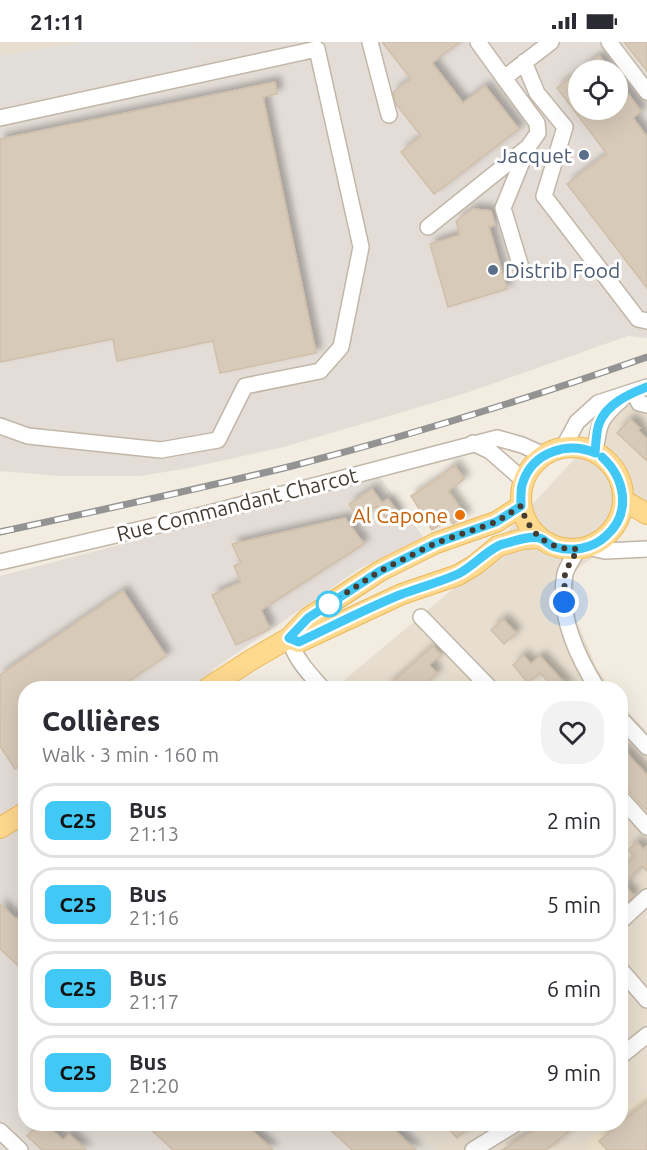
<!DOCTYPE html>
<html lang="en">
<head>
<meta charset="utf-8">
<style>
  :root { --surface:#fff; --page:#f2f2f3; --text:#2b2b33; --muted:#7c7c81; --line:#e1e1e2 }
  body { margin:0; font-family:Ubuntu,sans-serif; background:var(--page); color:var(--text); height:100vh; display:flex; flex-direction:column; font-size:22px; white-space:nowrap }
  * { box-sizing:border-box; margin:0 }
  p { font-size:20px; color:var(--muted) }
  .icon { flex:none; width:33px; height:33px; fill:none; stroke:currentColor; stroke-width:2; stroke-linecap:round; stroke-linejoin:round }
  .map { position:relative; flex:1; overflow:hidden }
  .sheet { position:absolute; left:18px; top:639px; width:610px; height:450px; display:flex; flex-direction:column; background:var(--surface); border-radius:24px; box-shadow:0 6px 24px #0002 }
  .sheet>* { flex:none }
  .badge { padding:0 12px; border-radius:9px; font-size:21px; line-height:39px }
  .buttons { position:absolute; left:568px; top:18px; display:grid; gap:12px }
  .buttons a { display:grid; place-items:center; width:60px; height:60px; border-radius:50%; background:var(--surface); box-shadow:0 6px 24px #0002; font-size:30px }
  .you { position:absolute; width:30px; height:30px; margin:-15px; border:4px solid #fff; border-radius:50%; background:#1a73e8; box-shadow:0 0 0 9px #1a73e833 }
  .map>.badge { position:absolute; translate:-50% -50%; box-shadow:0 0 0 3px #fff }
  .round { display:grid; place-items:center; flex:none; width:63px; height:63px; border-radius:24px; background:var(--page) }
  .summary { display:flex; align-items:center; justify-content:space-between; height:102px; padding:0 24px }
  h1 { font-size:28px; font-weight:800; line-height:45px }
  ul { padding:0; list-style:none }
  li { display:flex; align-items:center; gap:18px; height:75px; margin:0 12px 9px; padding:0 12px; border:3px solid var(--line); border-radius:24px }
  li div { flex:1 }
  li b { display:block; font-size:22px }
  li em { font-style:normal }
  li .badge { min-width:66px; font-weight:700; text-align:center }
  .status { display:flex; justify-content:space-between; align-items:center; height:42px; padding:0 30px; background:var(--surface); direction:ltr }
  .status svg { height:16px; fill:currentColor }
  .map>svg:first-child { display:block }
</style>
</head>
<body>
<div class="status"><b>21:11</b><svg viewBox="0 0 49 12"><path d="M0 12V9h3v3zM5 12V6h3v6zM10 12V3h3v9zM15 12V0h3v12zM26 1h20v11H26zM47 4h2v5h-2z"/></svg></div>
<div class="map">
<svg width="647" height="1108" viewBox="0 0 647 1108">
  <defs>
    <filter id="shadow"><feDropShadow dx="5.5" dy="-5.5" stdDeviation="3" flood-color="#0004"/></filter>
  </defs>
  <rect width="100%" height="100%" fill="#f2ece1"/>
  <path fill="#e7decf" d="M0,0H84L0,14Z
    M647,355V459H643L613,501L573,530L576,576L596,625L611,646H348L342,640L460,541L625,362Z
    M621,662L647,689V1108H435L406,1082H621Z"/>
  <path fill="#e4ddd7" fill-rule="evenodd" d="M84,0H647V296L628,294L463,352L284,405L184,427L139,434H60L0,429V14ZM579,28H618V68H579Z
    M380,435L423,495L359,527L212,628L228,646H26V1082H406L435,1108H0V534Z"/>
  <path fill="#ede1ca" d="M647,1050V1108H590L585,1102L609,1082H621V1072Z"/>
  <path fill="#e2dfdb" d="M84,0H191L196,23L0,61V14Z"/>
  <path fill="#d8cab9" stroke="#d0bfa9" stroke-width="1.5" filter="url(#shadow)" d="M382,0H460L432,21L463,61L485,44L519,87L434,152L401,110L421,94L396,62L393,50L411,37Z
    M624,0H647V29Z
    M599,14L610,28H580Z
    M579,29V68H618V39L641,69L633,76L647,95V246L567,142L607,112L557,46Z
    M275,40L277,52L263,55L316,311L220,331L213,299L117,319L113,297L0,320V97Z
    M473,167L491,169L495,183L489,185L507,247L448,265L430,202L460,193L456,179Z
    M630,377L640,386L638,388L647,397V419L617,391Z
    M454,423L464,437L448,449L466,474L453,482L450,477L432,488L411,454L439,436Z
    M372,447L382,461L388,457L399,472L388,479L377,464L358,476L349,462Z
    M345,476L364,502L261,568L270,587L236,603L212,553L241,540L234,524L241,521L232,502Z
    M123,549L166,614L118,646H26V720L15,727L0,704V633Z
    M503,577L516,591L504,602L491,588Z
    M433,604L441,613L429,623L437,631L420,646H386Z
    M523,613L531,622L540,614L569,646H554L540,631L528,641L513,623Z
    M621,705L647,733V769L621,741V735L627,729L621,723Z
    M637,800L643,807L647,804V829L642,824L623,842L634,854L621,866V827L635,815L628,808Z
    M0,862L16,877L26,867V931L0,907Z
    M647,1060V1108H607L599,1099Z
    M39,1082H42L51,1089L52,1088L63,1098L69,1092L86,1108H42L27,1094Z
    M145,1082H245L273,1108H173Z
    M324,1082H388L416,1108H352Z
    M444,1082H473L457,1096Z
    M544,1082H578L546,1108H502Z"/>
  <g fill="none" stroke-linecap="round" stroke-linejoin="round">
    <g stroke="#c1b6a7" stroke-width="18">
      <path id="minor" d="M370,0L389,73
        M478,0L504,36L551,0
        M609,0L647,50
        M524,20L537,51L565,85L544,154L638,277L647,279
        M0,76L317,7L361,205L341,305L320,329L245,344L218,398L161,408L28,394L0,384
        M428,185L528,105L538,91L537,81L504,36
        M520,222L503,166L528,105
        M634,350L639,361L647,363
        M473,401L490,409L523,438
        M563,406L577,380L598,361L647,345
        M595,411C599,381 599,377 622,357
        M587,505L605,509L647,507
        M578,507C574,515 567,524 565,532C557,572 577,614 597,646
        M0,520L202,473L497,396L522,403L544,413
        M421,575L490,646
        M289,596C295,617 308,630 322,646
        M621,677L647,705
        M621,756L647,785
        M621,879L647,855
        M621,928L647,958
        M621,1014L647,993
        M0,1089L20,1108
        M473,1108L515,1082"/>
    </g>
    <g stroke="#ecb756" stroke-width="22">
      <path id="major" d="M521 456a51 51 0 1 1 102 0a51 51 0 1 1-102 0Z
        M623,458L647,472
        M289,596L299,600L402,552L458,533L475,523L498,504L523,497L539,496
        M208,646L251,618L289,596L308,576L380,529L436,501L496,480L521,464
        M0,786L26,770"/>
    </g>
    <path stroke="#c1af94" stroke-width="2" stroke-dasharray="3 3" stroke-linecap="butt" d="M621,906L627,914"/>
    <use href="#minor" stroke="#fff" stroke-width="15"/>
    <use href="#major" stroke="#ffd98e" stroke-width="20"/>
    <g stroke="#939393" stroke-width="7">
      <path id="rail" d="M0,490C97,469 195,448 292,424C412,393 530,356 647,315"/>
    </g>
    <use href="#rail" stroke="#fff" stroke-width="4.5" stroke-dasharray="14" stroke-linecap="butt"/>
  </g>
  <g fill="none" stroke-linecap="round" stroke-linejoin="round">
    <g stroke="#fff" stroke-width="14">
      <path id="line" d="M602,415C625,436 632,471 606,494C592,507 572,510 555,505C549,503 544,497 539,496C528,493 513,500 503,502C490,505 473,525 458,532C440,540 421,545 402,552C367,566 333,584 299,600L289,596L308,576L380,529L436,501L496,480L521,464C521,456 520,447 523,440C533,410 568,399 595,411C596,402 596,390 599,382C606,362 629,352 647,345"/>
    </g>
    <use href="#line" stroke="#41c8f4" stroke-width="9"/>
    <path stroke="#443c32" stroke-width="6" stroke-dasharray="0 10.8" d="M329,562L380,529L436,501L496,480L521,464C529,492 548,508 578,507L565,530L564,560"/>
  </g>
  <g fill="#5c6f8a" stroke="#fff" stroke-width="2">
    <circle cx="584" cy="113" r="6"/>
    <circle cx="493" cy="228" r="6"/>
  </g>
  <circle fill="#e8710a" stroke="#fff" stroke-width="2" cx="460" cy="473" r="6"/>
  <circle fill="#fff" stroke="#41c8f4" stroke-width="3" cx="329" cy="562" r="12"/>
  <g text-anchor="middle" dominant-baseline="central" stroke-width="6" stroke-linejoin="round" paint-order="stroke">
    <g font-size="21" fill="#4e5e75" stroke="#fff" text-anchor="end">
      <text x="572" y="113">Jacquet</text>
      <text x="505" y="228" text-anchor="start">Distrib Food</text>
    </g>
    <g font-size="21" fill="#443c32" stroke="#fff">
      <text transform="translate(237 462) rotate(-14)">Rue Commandant Charcot</text>
    </g>
    <g font-size="21" fill="#c56008" stroke="#fff" text-anchor="end">
      <text x="448" y="473">Al Capone</text>
    </g>
  </g>
</svg>
<div class="buttons">
<a><svg class="icon" aria-label="locate" viewBox="0 0 24 24"><circle cx="12" cy="12" r="6"/><path d="M12 2v4M12 18v4M2 12h4M18 12h4"/></svg></a>
</div>
<div class="you" style="left:564px;top:560px"></div>
<section class="sheet">
<div class="summary"><div><h1>Collières</h1><p>Walk · 3 min · 160 m</p></div><a class="round"><svg class="icon" aria-label="heart" viewBox="0 0 24 24"><path d="M12 20l-8-8c-3-5 5-10 8-4 3-6 11-1 8 4z"/></svg></a></div>
<ul>
<li><span class="badge" style="background:#41c8f4;color:#111">C25</span><div><b>Bus</b><p>21:13</p></div><em>2 min</em></li>
<li><span class="badge" style="background:#41c8f4;color:#111">C25</span><div><b>Bus</b><p>21:16</p></div><em>5 min</em></li>
<li><span class="badge" style="background:#41c8f4;color:#111">C25</span><div><b>Bus</b><p>21:17</p></div><em>6 min</em></li>
<li><span class="badge" style="background:#41c8f4;color:#111">C25</span><div><b>Bus</b><p>21:20</p></div><em>9 min</em></li>
</ul>
</section>
</div>
</body>
</html>
